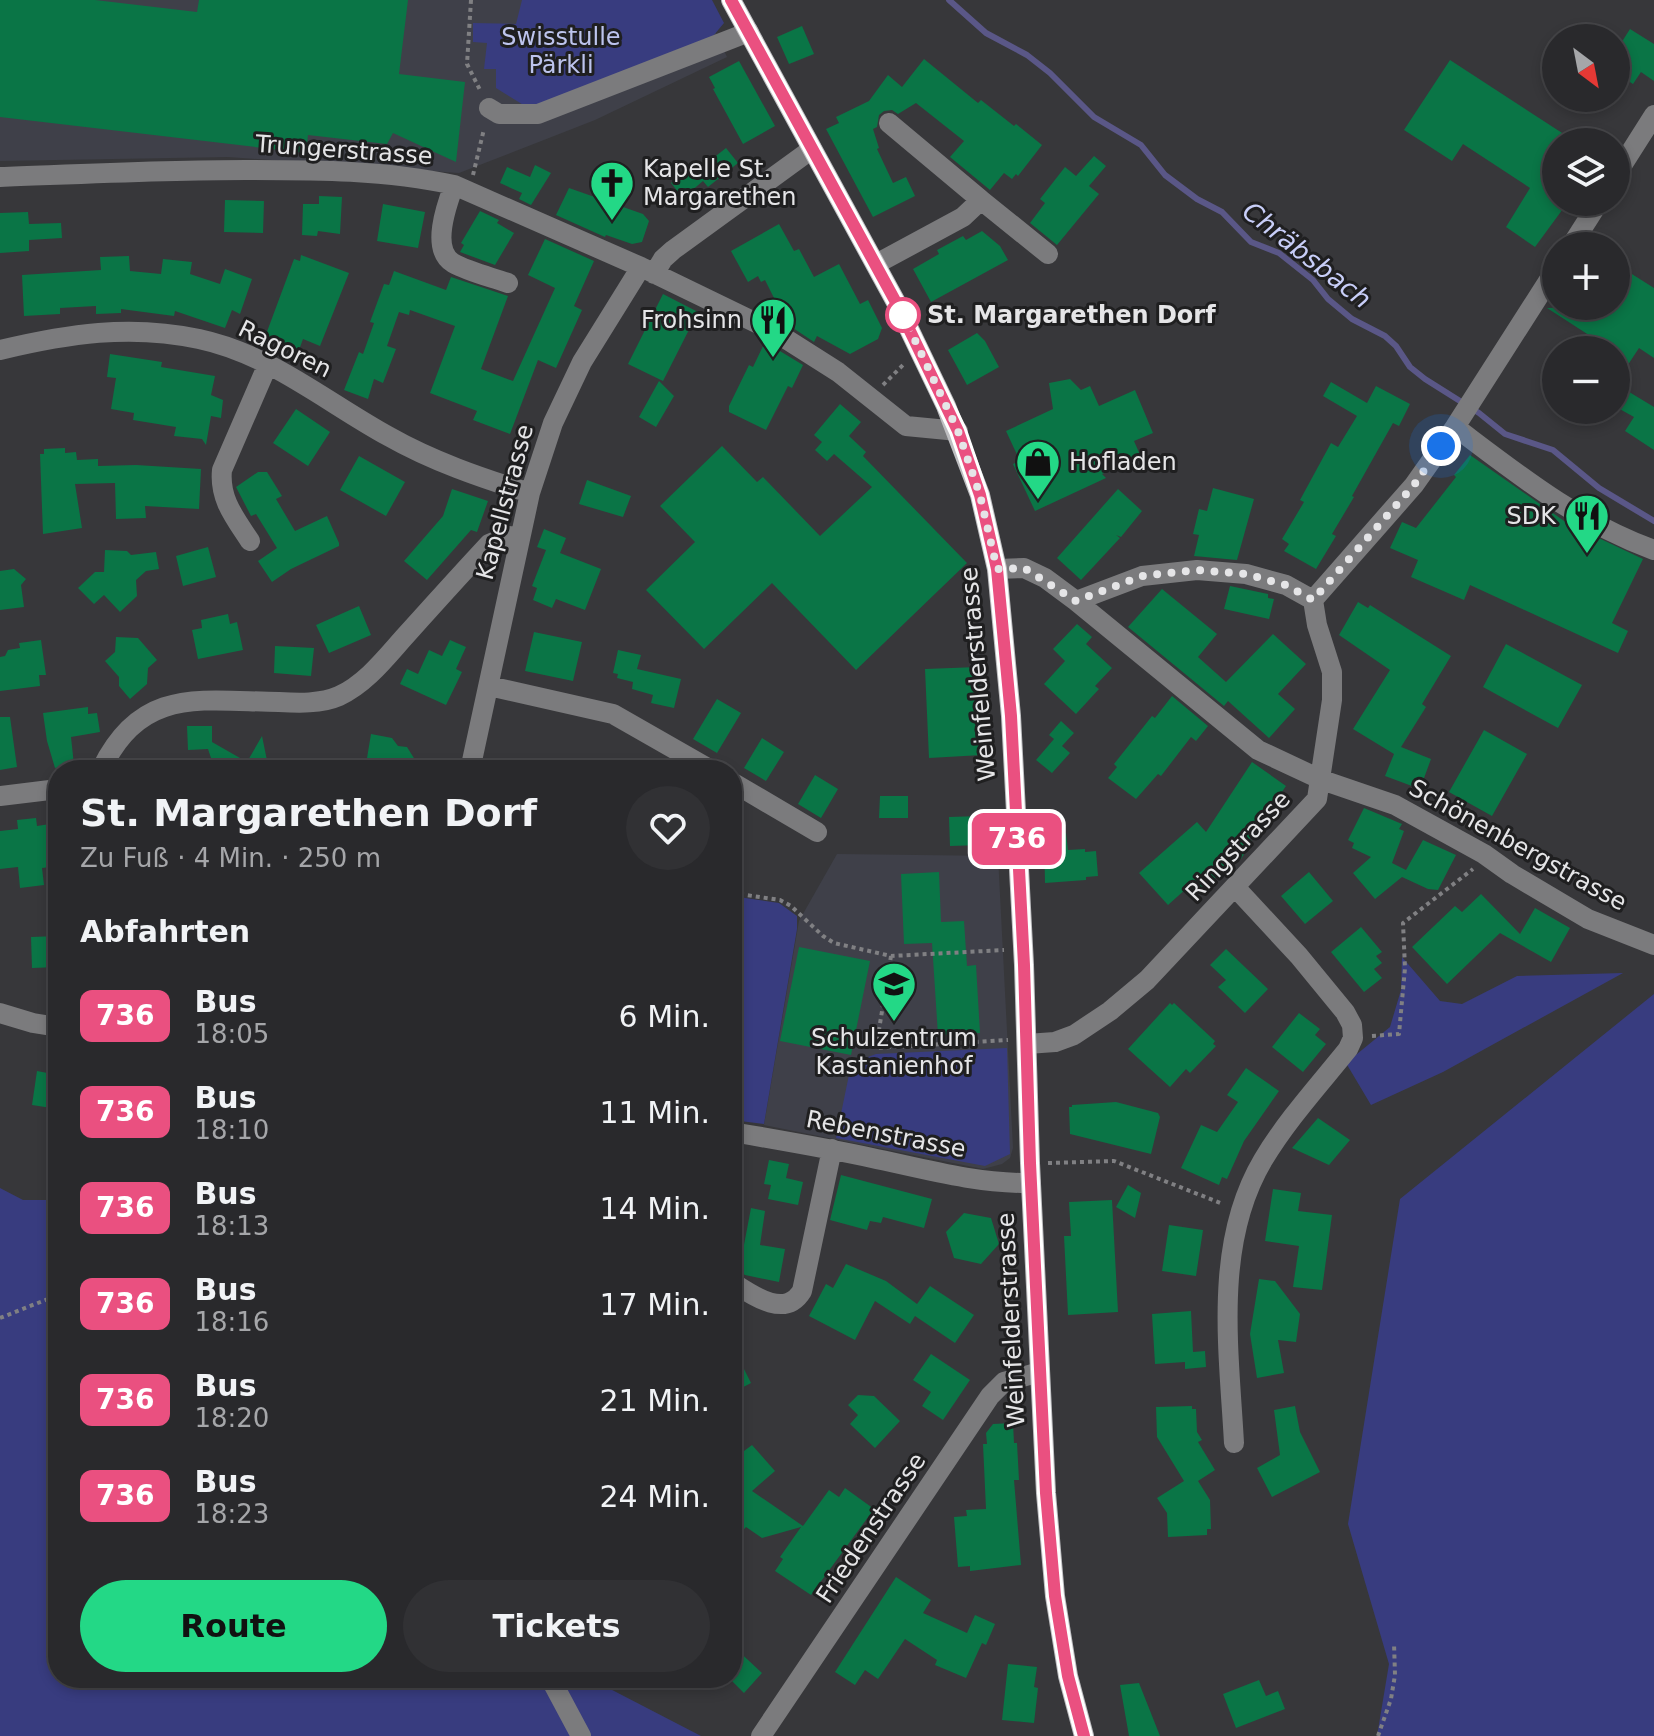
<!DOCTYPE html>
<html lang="de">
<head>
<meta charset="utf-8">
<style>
  :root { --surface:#29292c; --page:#313134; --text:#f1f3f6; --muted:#a5a6a9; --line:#454548; --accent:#23d886 }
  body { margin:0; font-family:"DejaVu Sans",sans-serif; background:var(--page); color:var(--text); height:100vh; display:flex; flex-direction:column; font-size:30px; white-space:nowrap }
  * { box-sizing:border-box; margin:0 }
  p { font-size:26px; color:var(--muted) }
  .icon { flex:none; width:44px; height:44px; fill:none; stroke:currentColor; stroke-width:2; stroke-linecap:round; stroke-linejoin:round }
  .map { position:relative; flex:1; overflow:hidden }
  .side { position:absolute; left:48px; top:760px; width:694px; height:928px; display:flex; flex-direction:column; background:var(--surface); border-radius:32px; box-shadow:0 4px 12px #0003,0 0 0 2px var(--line) }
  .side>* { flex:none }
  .badge { padding:0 16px; border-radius:12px; font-size:28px; line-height:52px }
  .needle { width:52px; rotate:148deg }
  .fabs { position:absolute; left:1542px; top:24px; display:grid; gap:16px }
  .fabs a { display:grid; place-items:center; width:88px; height:88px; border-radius:50%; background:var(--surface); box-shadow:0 4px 12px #0003,0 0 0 2px var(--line); font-size:40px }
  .you { position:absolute; width:40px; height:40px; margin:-20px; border:6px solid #fff; border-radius:50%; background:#1a73e8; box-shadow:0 0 0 12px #1a73e833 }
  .map>.badge { position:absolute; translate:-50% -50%; box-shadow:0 0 0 4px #fff }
  h2 { padding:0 32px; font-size:30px; line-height:72px }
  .round { display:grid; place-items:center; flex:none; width:84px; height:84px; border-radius:42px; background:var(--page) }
  .headline { display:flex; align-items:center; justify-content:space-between; height:136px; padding:0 32px }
  h1 { font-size:38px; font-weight:600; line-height:60px }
  .button { display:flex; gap:16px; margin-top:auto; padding:16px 32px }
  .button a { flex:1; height:92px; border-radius:48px; background:var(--accent); color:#111; font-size:32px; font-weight:600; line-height:92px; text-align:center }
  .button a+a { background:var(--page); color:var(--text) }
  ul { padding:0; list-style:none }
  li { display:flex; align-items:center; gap:24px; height:96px; padding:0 32px }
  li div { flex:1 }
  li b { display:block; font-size:30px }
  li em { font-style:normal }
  li .badge { min-width:88px; font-weight:700; text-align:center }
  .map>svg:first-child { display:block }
</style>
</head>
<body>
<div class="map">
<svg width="1654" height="1736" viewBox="0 0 1654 1736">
  <rect width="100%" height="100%" fill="#37373a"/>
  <path fill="#3f4049" d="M0,0H701L727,57L595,120L459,173L228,157L0,161Z
    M837,854L998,856L1013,1148L1010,1158L1002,1164L983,1169L764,1125L799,921Z"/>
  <path fill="#383c7f" d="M522,0H712L724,23L698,54L538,114L496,88V69H484L487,43L473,42V23L516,24Z
    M732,896L779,903L797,916V929L764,1124L732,1120Z
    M1402,957L1440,1001L1462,1004L1517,976L1623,973L1443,1072L1371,1105L1346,1063L1390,1027L1401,990Z
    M1654,994V1736H1377L1389,1664L1348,1524L1400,1199Z
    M1007,1048L1010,1154L985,1166L836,1138L851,1065H866L868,1057L876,1054Z
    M0,1188L23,1200H58V1678H589L701,1736H0Z"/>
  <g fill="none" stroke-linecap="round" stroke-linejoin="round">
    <path stroke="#5a5787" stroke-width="6" d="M949,0L986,33L1027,55L1050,73L1094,117L1141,145L1165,175L1197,199L1222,212L1251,242L1279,253L1313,280L1328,299L1352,319L1385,336L1396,346L1410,367L1425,379L1479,413L1505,434L1553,450L1599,488L1654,521"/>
  </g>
  <path fill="#0a7546" d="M0,0H95L197,12L199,0H408L399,74L465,82L456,162L393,133L387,144L308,135L306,153L0,117Z
    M802,26L814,54L789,64L777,37Z
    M1630,29L1654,44V81L1641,72L1633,84L1616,73V51Z
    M924,59L978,103L981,100L1014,126L1016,124L1042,145L1018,176L1016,174L1012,179L1004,173L990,190L950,157L964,141L916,103L898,114L892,110L884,111L879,115L877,127L873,129L879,148L877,149L893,183L906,177L915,196L873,217L826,129L839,123L836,117L869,101L888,75L902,87Z
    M1450,60L1576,142H1556V202H1568L1535,247L1506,227L1530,188L1463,144L1452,161L1404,130Z
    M739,61L775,126L743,144L713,89L715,88L709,77Z
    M726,148L738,163L708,187L703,181L683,198L671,183L693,165L698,170Z
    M1094,156L1106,166L1089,186L1099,194L1057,245L1030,223L1045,203L1040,199L1065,167L1076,176Z
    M535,165L551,173L531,205L519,199L522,193L500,183L507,167L530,177Z
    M569,188L643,214L649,221L642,242L632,244L606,235L605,237L556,215Z
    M319,196L342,197L340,234L318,231L317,236L302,235L303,204H319Z
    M225,200L264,201L263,233L224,232Z
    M383,204L425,212L418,248L377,241Z
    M480,211L499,220L497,223L514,233L495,265L460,252L464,245L461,243Z
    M28,212L29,224L61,223L62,238L29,240V251L0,253V213Z
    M779,224L794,251L799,249L814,277L839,264L860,304L868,300L882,328L878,339L850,354L817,336L814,342L787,324L765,280L761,282L758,276L748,282L731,251Z
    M982,231L1000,246L1008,260L931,302L913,269L939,254L937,250L963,236L966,240Z
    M545,239L594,261L574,306L582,310L556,368L538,360L510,434L473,420L477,411L430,393L455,326L410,310L409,315L399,312L387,346L396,349L383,383L374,379L368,399L344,390L359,352L363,354L374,323L370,322L384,284L389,285L394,271L446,290L451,277L508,296L481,369L513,381L555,288L528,275Z
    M301,255L349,273L320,346L303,339L299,350L265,337L294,259L300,261Z
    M129,256L130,271L161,274L163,259L192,262L190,274L220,284L225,269L252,279L240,314L232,310L225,328L175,311L174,316L121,309V313L96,314V306L60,308V314L24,316L22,275L101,270L100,257Z
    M1616,264L1654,288V358L1639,348L1616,383V350H1612L1547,308L1616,306Z
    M663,294L698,312L663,381L628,364Z
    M977,333L985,341L999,367L967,385L948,350Z
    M765,342L803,365L792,388L788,386L766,430L729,412V406L749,365L753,367Z
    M110,354L162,362L161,367L215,376L211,395L223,400L221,418L211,416L206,445L202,439L174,436L176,427L133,420L134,413L111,409L116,378L107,377Z
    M1070,379L1081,390L1090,386L1099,406L1135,390L1153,433L1134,441L1141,457L1102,474L1106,478L1035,511L1013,464L1020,461L1006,431L1053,409L1049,383Z
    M659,381L674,396L656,427L639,417Z
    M1331,382L1367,403L1376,386L1410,404L1399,426L1393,423L1352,496L1354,497L1332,534L1336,536L1316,569L1284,551L1289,544L1282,539L1304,502L1300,500L1331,443L1338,447L1357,416L1323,396Z
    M1616,384L1654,407V450L1625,431L1634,417L1616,407Z
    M840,404L861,422L849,436L866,452L863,456L967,563L856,670L772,583L704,649L646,590L695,542L660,506L722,446L757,482L763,477L820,536L872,487L834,454L827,461L815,450L822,442L814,435Z
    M296,409L330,432L308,466L273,443Z
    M65,448V453L76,452L77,460L98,459V466L136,465L201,469L199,509L145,506L146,518L116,519L115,483L75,484L82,528L43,534L40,454H44V449Z
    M1470,455L1567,523L1643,559L1612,623L1628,631L1618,653L1470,585L1464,600L1411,577L1418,560L1390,548L1402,522L1416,528L1456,477L1454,475Z
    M359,456L405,482L386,516L340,490Z
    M258,472H267L282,496L276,499L295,531L327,516L339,543V546L291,569L272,582L258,561L277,548L256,514L251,516L236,487Z
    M587,480L631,496L623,517L579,504Z
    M1213,488L1254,499L1237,560L1194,556L1199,535L1193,534L1199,509L1207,511Z
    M452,489L488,501L477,532L471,530L427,580L404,561L443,516Z
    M1118,489L1142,511L1121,537L1116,535L1120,538L1081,580L1057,558Z
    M544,529L566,538L560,553L601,569L585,610L556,599L552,608L533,600L537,588L532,586L546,550L537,547Z
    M208,547L216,577L183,586L176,556Z
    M105,550L127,551L131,555L156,552L159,569L146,571L136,580L137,596L120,612L104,595L94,604L78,588L95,572H104Z
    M14,569L26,579L21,585L24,607L0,610V571Z
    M1230,586L1268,594V598L1274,599L1269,619L1224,609Z
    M1162,589L1217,634L1198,657L1226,682L1273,634L1306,664L1278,694L1295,709L1269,738L1228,701L1224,706L1128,627Z
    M1358,602L1368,608L1370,605L1451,656L1422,704L1426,707L1401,747L1431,759L1420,789L1385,776L1394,754L1353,729L1390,670L1339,635Z
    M359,606L371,635L329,653L316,625Z
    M228,614L230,624L237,622L243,650L198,659L192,630L202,628L201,620Z
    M1077,624L1092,637L1086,644L1112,668L1095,686L1099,689L1076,714L1044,684L1065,661L1053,649Z
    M534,632L582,642L573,681L525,671Z
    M116,637L138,638L157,660L148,668L147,684L130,699L119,686V677L105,661L115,652Z
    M41,640L46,675H39L40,686L0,691V657L5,656L8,650L20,648L19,643Z
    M450,640L466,647L456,669L462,672L446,705L400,684L407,669L418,674L429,650L442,656Z
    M1506,644L1582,685L1558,728L1483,687Z
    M275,646L314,648L311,676L274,673Z
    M618,650L641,655L637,669L681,679L674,708L651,703L653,695L632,689L633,682L617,678L618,674L613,673Z
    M978,667L982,755L929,758L925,669Z
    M1172,696L1208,726L1196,741L1191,737L1161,776L1158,774L1136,799L1108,778L1117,767L1114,764L1152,716L1155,718Z
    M717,699L741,713L717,753L693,739Z
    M88,707V714L97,713L100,732L71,737L74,765L55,768L47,741L43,713Z
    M0,717H10L17,767L0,770Z
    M1061,721L1074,733L1062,746L1070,753L1052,773L1036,760L1054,739L1049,735Z
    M187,726H212V742L247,762L262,736L269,770H215L208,749L188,750Z
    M1484,730L1527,754L1492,816L1449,792Z
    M371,734L392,738L398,746L407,747L417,763L405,770H365Z
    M762,738L784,752L766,781L744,768Z
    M1252,762L1286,786L1249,840L1252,841L1241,859L1238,858L1195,896L1187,888L1168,905L1139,873L1197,822L1206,832Z
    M815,775L838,789L821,818L798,804Z
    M880,796H908V818H879Z
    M1364,808L1402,824L1399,829L1404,831L1392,863L1406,870L1423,840L1456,855L1438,890L1428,889L1402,877L1375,899L1353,873L1371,857L1352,848L1354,843L1348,840Z
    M981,816L982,845L950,846L949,817Z
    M36,818L37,826L50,824L51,830H58V866L42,868L44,885L20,888L18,867L0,869V831L18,829L17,820Z
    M1066,833L1068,850L1085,849V852L1096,851L1098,876L1086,877V880L1045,883L1044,835Z
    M939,872L941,922L964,921L967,966L976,965L980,1033L938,1035L932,943L904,944L901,874Z
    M1309,872L1333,901L1305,924L1281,896Z
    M1481,894L1520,934L1535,908L1570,928L1551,962L1500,933L1447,984L1412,947L1455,906L1462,912Z
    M1361,927L1382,952L1376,956L1382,963L1374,969L1382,978L1364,992L1331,952Z
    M58,936V967L32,968L31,937Z
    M799,947L870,961L851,1055L780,1041Z
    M1226,949L1268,989L1245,1013L1218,987L1226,980L1210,965Z
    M1170,1003L1172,1005L1174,1003L1215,1041L1213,1044L1216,1046L1190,1073L1186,1069L1170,1087L1128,1049Z
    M1299,1013L1320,1029L1315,1035L1326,1044L1303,1072L1272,1047Z
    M1246,1068L1279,1091L1244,1141L1227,1179L1222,1177L1219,1185L1181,1168L1201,1125L1217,1132L1238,1102L1227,1095Z
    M37,1071L58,1075V1109L32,1105Z
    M1116,1102L1158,1113L1160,1117L1151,1154L1070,1134L1069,1107H1072V1105Z
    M1318,1118L1350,1140L1329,1165L1292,1148Z
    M769,1160L789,1164L786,1178L803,1182L798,1205L768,1199L771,1185L764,1184Z
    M841,1175L932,1199L924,1228L883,1217L881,1223L870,1221L867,1230L830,1220Z
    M1128,1185L1141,1193L1135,1218L1116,1207Z
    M1273,1189L1301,1193L1298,1211L1332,1215L1322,1290L1293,1287L1299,1246L1265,1241Z
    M1112,1200L1118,1312L1068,1315L1064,1236H1071L1069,1202Z
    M751,1208L765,1211L760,1245L785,1249L779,1282L745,1275L739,1271Z
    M964,1213L991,1218L999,1244L981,1264L954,1258L946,1232Z
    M1169,1225L1203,1230L1196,1276L1162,1271Z
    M846,1264L886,1281L917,1304L930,1286L974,1315L955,1343L915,1316L910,1324L875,1301L855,1340L809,1316L826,1284L833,1288Z
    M1259,1279L1275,1281L1300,1314L1296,1342L1278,1340L1284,1373L1257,1378L1250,1334Z
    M1191,1311L1193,1352L1205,1351L1206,1367L1185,1369V1362L1155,1364L1152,1314Z
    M732,1345L751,1383L732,1393Z
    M931,1354L970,1380L943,1420L922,1406L931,1392L913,1380Z
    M858,1395L874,1396L900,1421L875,1448L850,1424L858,1415L848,1405Z
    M1192,1406V1409H1196L1197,1432L1202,1440L1198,1442L1215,1470L1198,1481L1210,1500L1211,1529H1207V1535L1168,1537L1167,1513L1157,1498L1184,1481L1157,1437L1156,1407Z
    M1295,1406L1300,1432L1320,1472L1272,1497L1257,1468L1280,1455L1274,1410Z
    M1013,1423L1014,1443H1017L1019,1480H1014L1021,1565L970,1571V1566L958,1567L954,1517L967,1516L966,1510L986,1509L983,1444H987L986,1433L993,1424Z
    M732,1437L744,1451L752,1445L775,1471L752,1491L803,1526L829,1490L839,1497L845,1488L874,1509L811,1595L775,1571L783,1559L780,1557L801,1527L762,1538L746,1527L732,1543Z
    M896,1577L931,1600L923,1613L967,1633L975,1615L995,1624L986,1645L982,1643L966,1678L935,1665L937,1660L905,1639L878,1679L865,1670L855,1685L835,1672Z
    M732,1645L762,1673L744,1693L732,1681Z
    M1008,1664L1037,1667L1034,1687L1038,1688L1034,1723L1002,1720Z
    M1259,1680L1266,1696L1278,1691L1285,1709L1236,1728L1223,1694Z
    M1139,1683L1160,1736H1129L1120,1685Z"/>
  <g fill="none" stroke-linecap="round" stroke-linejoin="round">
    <path stroke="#808083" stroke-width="4" stroke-dasharray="4 4" stroke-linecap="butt" d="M471,0L467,64L480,90
      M473,175L484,129
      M883,385L905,363
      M732,893L780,900L791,906L823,936L834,943L891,956L1004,950
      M891,956L876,1048L1008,1040
      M1372,1036L1399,1034L1405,968L1403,923L1473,869
      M1048,1163L1114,1161L1223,1204
      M0,1318L58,1295
      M1378,1736L1391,1699L1395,1675L1394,1643"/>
    <path stroke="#7b7b7d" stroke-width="20" d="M489,108L499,114H538L749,32
      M889,123L981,200
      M1616,175L1654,115
      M0,177C82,174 164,170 246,170C316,170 386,170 454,185L641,267L775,332L838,372L906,426L958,431
      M454,185C447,204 430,249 453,263C469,272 491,277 508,283
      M1571,246L1599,202
      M876,264L963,217L981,200L1048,254
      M654,274L663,259L673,250L812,149
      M0,350C67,334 130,324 199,339C270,354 326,402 388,436C432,461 481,478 530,493
      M1455,427C1520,476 1577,522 1654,550
      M250,541C235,518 219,499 222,470L268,364
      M997,569L1024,568L1045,578L1076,601L1258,750L1322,780L1395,805L1484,854L1512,874L1588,919L1654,945
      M1313,600L1414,485L1455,427L1556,269
      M1076,601L1142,576L1197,570L1246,574L1286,585L1313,600
      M489,686L613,714L711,770
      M101,770C141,686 200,701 279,702C298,703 321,704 339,696C367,683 387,656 407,634C434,604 461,574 489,544L508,536L518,537
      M470,770L530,493L553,423L582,362L641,267
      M732,782L817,832
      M0,796L58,789
      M0,1013L33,1023L58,1027
      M1027,1044L1055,1042L1074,1035L1110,1011L1147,980L1317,799L1332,700V672L1317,625L1313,600
      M732,1132C779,1140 826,1148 872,1158C924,1169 978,1184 1031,1183
      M732,1282C752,1295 785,1319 802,1291L832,1149
      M1234,1443C1229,1350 1213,1244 1263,1160C1287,1120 1319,1085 1348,1049L1353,1038L1352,1025L1345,1012L1299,956L1235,887
      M550,1678L581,1736
      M761,1736L990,1396L1004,1382L1040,1372"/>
    <path stroke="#bebec1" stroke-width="20" d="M731,0L898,306L946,406L980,495L997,569L1011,716L1024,965L1030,1163L1046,1493L1055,1596L1068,1676L1084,1736"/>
  </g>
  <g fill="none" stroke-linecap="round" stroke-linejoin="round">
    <g stroke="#fff" stroke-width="18">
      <path id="line" d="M731,0L898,306L958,431L980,495L997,569L1011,716L1024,965L1030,1163L1046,1493L1055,1596L1068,1676L1084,1736"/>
    </g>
    <use href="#line" stroke="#ea5080" stroke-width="12"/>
    <path stroke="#e5e5e7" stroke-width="8" stroke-dasharray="0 14.4" d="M903,315L958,431L980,495L997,569L1024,568L1076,601L1142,576L1197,570L1246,574L1286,585L1313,600L1414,485L1441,446"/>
  </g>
  <defs>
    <g id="church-pin" transform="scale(2.3)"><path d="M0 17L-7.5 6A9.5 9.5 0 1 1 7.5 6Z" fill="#23d886" stroke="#1f1f20"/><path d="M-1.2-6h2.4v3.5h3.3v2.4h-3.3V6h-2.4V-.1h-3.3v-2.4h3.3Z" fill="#111"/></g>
    <g id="restaurant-pin" transform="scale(2.3)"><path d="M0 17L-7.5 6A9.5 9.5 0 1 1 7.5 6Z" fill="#23d886" stroke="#1f1f20"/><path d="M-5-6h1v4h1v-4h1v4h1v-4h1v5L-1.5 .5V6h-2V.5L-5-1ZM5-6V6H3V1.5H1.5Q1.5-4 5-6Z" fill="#111"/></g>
    <g id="shop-pin" transform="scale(2.3)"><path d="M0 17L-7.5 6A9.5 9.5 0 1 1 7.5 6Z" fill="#23d886" stroke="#1f1f20"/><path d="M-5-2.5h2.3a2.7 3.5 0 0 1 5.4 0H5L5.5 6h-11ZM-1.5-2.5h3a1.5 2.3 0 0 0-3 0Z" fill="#111"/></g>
    <g id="school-pin" transform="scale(2.3)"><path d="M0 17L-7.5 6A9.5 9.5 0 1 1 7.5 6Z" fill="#23d886" stroke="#1f1f20"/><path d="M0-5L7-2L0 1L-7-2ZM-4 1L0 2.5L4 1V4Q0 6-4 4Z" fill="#111"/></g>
  </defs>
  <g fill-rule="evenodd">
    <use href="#church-pin" x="612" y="183"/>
    <use href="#restaurant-pin" x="773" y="320"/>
    <use href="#shop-pin" x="1038" y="462"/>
    <use href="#restaurant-pin" x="1587" y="516"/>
    <use href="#school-pin" x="894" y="984"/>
  </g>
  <circle fill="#fff" stroke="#ea5080" stroke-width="4" cx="903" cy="315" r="16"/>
  <g text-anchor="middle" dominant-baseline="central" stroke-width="6" stroke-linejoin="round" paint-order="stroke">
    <g font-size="24" fill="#bdc4ed" stroke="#1f1f20">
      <text x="561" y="37">Swisstulle<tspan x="561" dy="28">Pärkli</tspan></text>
    </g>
    <g font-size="24" fill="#e5e5e7" stroke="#1f1f20">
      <text transform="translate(344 150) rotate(4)">Trungerstrasse</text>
      <text transform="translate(285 349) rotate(26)">Ragoren</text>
      <text transform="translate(505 502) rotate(-75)">Kapellstrasse</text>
      <text transform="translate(978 674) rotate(-95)">Weinfelderstrasse</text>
      <text transform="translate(1518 845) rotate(29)">Schönenbergstrasse</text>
      <text transform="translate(1238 846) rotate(-47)">Ringstrasse</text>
      <text transform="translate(886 1134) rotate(11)">Rebenstrasse</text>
      <text transform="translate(1011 1320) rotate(-93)">Weinfelderstrasse</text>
      <text transform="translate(871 1528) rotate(-56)">Friedenstrasse</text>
    </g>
    <g font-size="24" fill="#e5e5e7" stroke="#1f1f20" text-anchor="start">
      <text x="643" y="169">Kapelle St.<tspan x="643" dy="28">Margarethen</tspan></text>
      <text x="742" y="320" text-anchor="end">Frohsinn</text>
      <text x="1069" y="462">Hofladen</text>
      <text x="1556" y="516" text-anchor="end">SDK</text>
      <text x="894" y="1038" text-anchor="middle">Schulzentrum<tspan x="894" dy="28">Kastanienhof</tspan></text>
    </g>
    <g font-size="24" font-weight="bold" fill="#e5e5e7" stroke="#1f1f20" text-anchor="start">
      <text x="927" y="315">St. Margarethen Dorf</text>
    </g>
    <g font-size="26" font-style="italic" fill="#c8cef8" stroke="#1f1f20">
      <text transform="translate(1307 255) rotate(38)">Chräbsbach</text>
    </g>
  </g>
</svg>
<div class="fabs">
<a><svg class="needle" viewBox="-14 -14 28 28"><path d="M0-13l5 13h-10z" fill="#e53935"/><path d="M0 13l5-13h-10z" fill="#a5a6a9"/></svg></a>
<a><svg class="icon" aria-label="layers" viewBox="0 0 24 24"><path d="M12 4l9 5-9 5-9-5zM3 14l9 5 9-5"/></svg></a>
<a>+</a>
<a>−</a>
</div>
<div class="you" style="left:1441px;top:446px"></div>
<b class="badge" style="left:1017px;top:839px;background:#ea5080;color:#fff">736</b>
<section class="side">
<div class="headline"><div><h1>St. Margarethen Dorf</h1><p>Zu Fuß · 4 Min. · 250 m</p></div><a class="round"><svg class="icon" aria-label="heart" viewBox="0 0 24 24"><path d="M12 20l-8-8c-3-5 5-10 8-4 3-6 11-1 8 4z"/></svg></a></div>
<h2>Abfahrten</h2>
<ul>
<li><span class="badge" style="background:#ea5080;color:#fff">736</span><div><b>Bus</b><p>18:05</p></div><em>6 Min.</em></li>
<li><span class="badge" style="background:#ea5080;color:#fff">736</span><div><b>Bus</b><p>18:10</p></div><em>11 Min.</em></li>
<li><span class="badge" style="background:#ea5080;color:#fff">736</span><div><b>Bus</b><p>18:13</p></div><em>14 Min.</em></li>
<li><span class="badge" style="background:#ea5080;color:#fff">736</span><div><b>Bus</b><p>18:16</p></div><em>17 Min.</em></li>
<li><span class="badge" style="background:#ea5080;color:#fff">736</span><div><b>Bus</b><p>18:20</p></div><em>21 Min.</em></li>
<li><span class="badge" style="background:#ea5080;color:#fff">736</span><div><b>Bus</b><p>18:23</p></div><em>24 Min.</em></li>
</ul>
<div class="button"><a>Route</a><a>Tickets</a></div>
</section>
</div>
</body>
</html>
